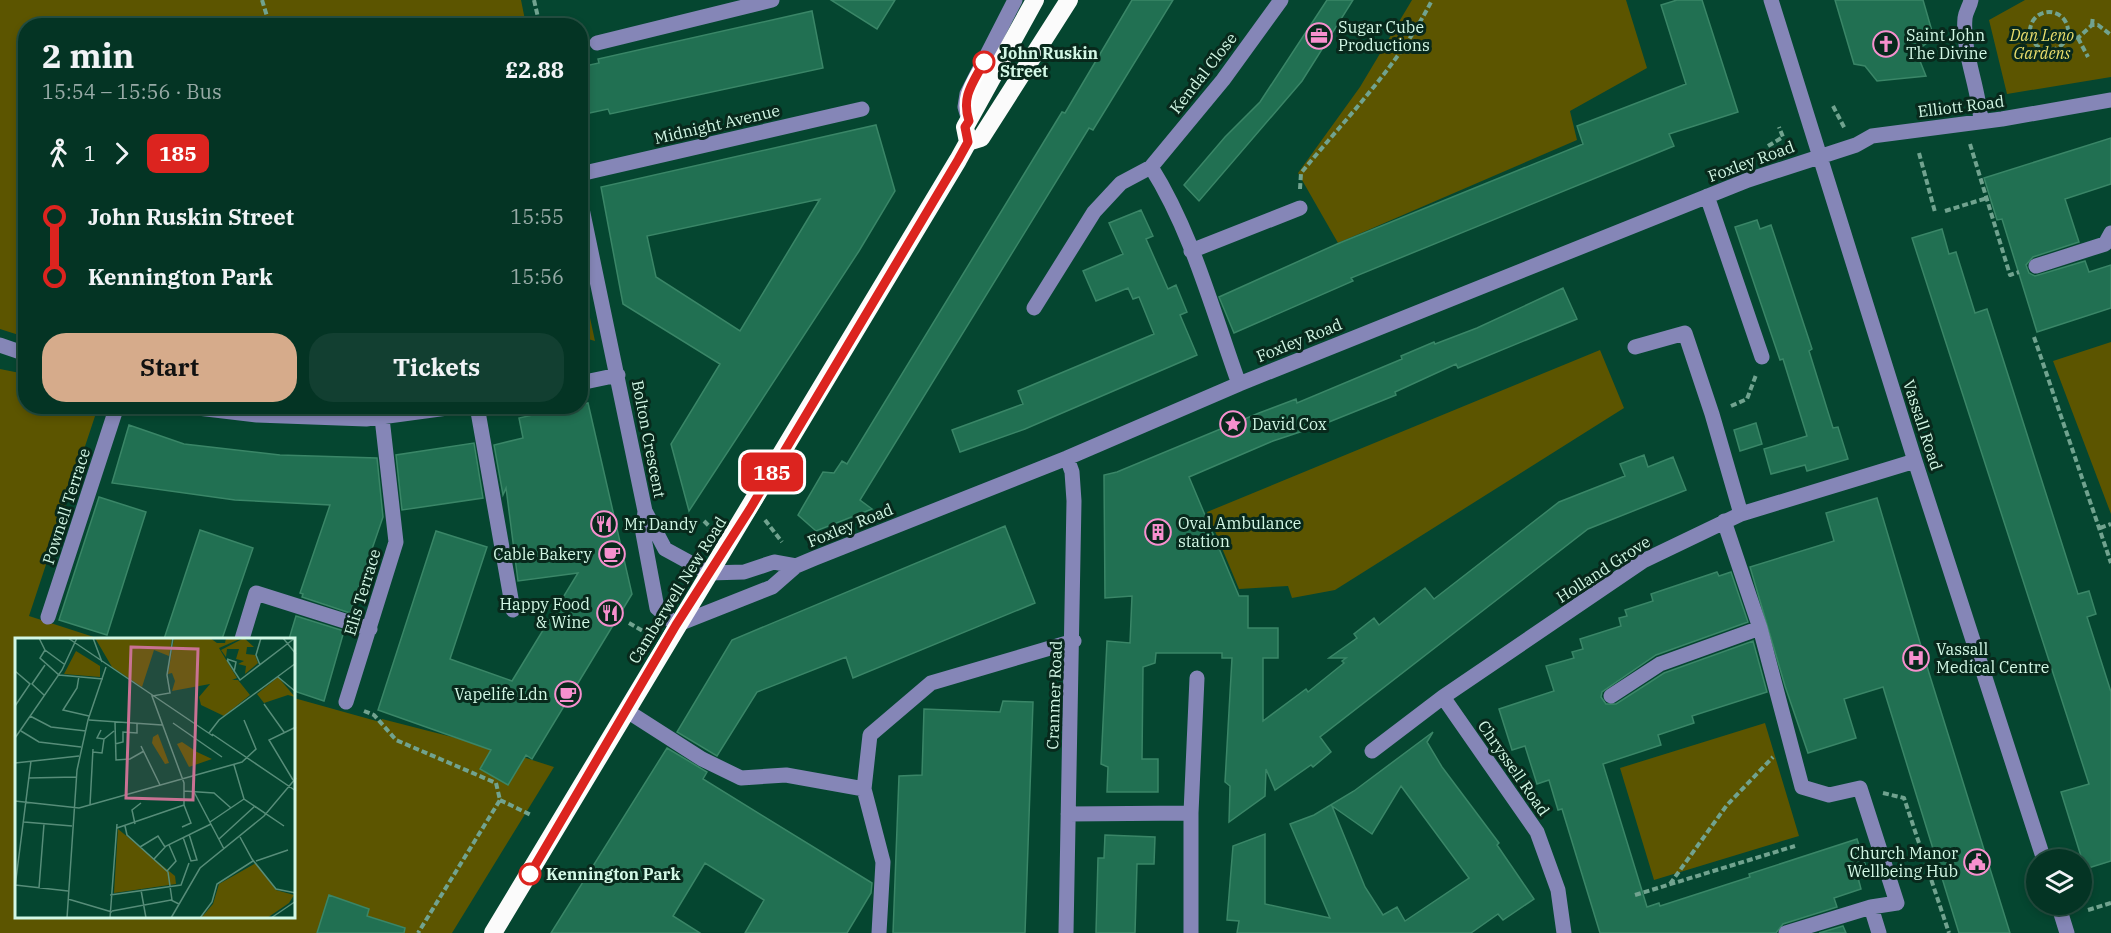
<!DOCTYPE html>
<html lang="en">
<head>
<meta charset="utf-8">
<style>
  :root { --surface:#043424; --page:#123f31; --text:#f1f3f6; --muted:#97aaa6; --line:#254f41; --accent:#d6ab8b }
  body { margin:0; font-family:"IBM Plex Serif",serif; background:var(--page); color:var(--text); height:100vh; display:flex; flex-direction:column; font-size:22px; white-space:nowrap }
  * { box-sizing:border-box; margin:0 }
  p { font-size:20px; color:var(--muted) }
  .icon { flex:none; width:33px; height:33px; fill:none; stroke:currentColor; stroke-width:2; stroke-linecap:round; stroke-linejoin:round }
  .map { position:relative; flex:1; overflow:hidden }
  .drawer { position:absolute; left:18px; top:18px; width:570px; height:396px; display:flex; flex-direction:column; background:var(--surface); border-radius:24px; box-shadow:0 3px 9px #0003,0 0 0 2px var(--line) }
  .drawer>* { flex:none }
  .badge { padding:0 12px; border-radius:9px; font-size:21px; line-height:39px }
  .controls { position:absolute; left:2026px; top:849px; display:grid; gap:12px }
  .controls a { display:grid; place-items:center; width:66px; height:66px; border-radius:50%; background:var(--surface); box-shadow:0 3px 9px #0003,0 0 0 2px var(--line); font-size:30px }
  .map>.badge { position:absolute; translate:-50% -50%; box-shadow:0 0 0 3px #fff }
  .legs { display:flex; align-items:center; gap:9px; height:66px; padding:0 24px; font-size:20px }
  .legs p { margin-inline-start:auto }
  .summary { display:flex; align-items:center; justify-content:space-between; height:102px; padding:0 24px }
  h1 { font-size:33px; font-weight:700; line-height:45px }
  .action { display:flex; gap:12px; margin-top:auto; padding:12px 24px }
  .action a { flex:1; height:69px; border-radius:24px; background:var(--accent); color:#111; font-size:24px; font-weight:700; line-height:69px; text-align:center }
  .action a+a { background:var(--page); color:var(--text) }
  ul { padding:0 24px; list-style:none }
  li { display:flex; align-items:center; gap:21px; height:60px; font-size:22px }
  li i { display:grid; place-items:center; width:9px; height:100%; margin:0 8px; background:currentColor }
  li i::after { content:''; width:15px; height:15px; margin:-8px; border:4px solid; border-radius:50%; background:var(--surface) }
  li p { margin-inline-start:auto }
  li:first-child i { background:linear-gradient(#0000 50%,currentColor 0) }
  li:last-child i { background:linear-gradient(currentColor 50%,#0000 0) }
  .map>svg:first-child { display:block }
</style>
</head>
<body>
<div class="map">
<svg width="2111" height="933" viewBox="0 0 2111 933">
  <rect width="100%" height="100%" fill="#054630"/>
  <path fill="#5c5500" d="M0,0H521L526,25L26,26L25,337L0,329Z
    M1412,0H1626L1647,68L1570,111L1577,140L1338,243L1298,173L1360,87Z
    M2025,0H2111V77L2007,94L1989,20Z
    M581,276L595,341L581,337Z
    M2111,342V514L2053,361Z
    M1600,350L1624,408L1335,590L1292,598L1288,586L1239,589L1207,512Z
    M0,369L25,374L26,406L98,407L29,616L100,639H16V916H294V698L380,722L382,719L495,748L554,767L452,933H0Z
    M1765,723L1799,836L1654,880L1620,768Z"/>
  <path fill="#217052" stroke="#3a8667" stroke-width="1.5" fill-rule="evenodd" d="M831,0H895L877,29Z
    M1132,0H1173L1093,130L1089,128L860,500L872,509L816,531L798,515L823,472L834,473L842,461L847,464L1062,112L1065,113Z
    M1327,0H1353L1302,81L1199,201L1184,185L1225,137L1260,102Z
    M1677,0H1702L1738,112L1669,134L1674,146L1351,278L1353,281L1234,333L1219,297L1337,244L1583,144L1577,126L1686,84L1661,5Z
    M1835,0H1923L1934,38L1916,51L1926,76L1877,81L1865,66L1854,64Z
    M812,11L823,68L610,114L608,109L580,115V67L599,63L598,59Z
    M876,125L895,191L859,251L689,511L671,444L720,364L623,304L601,187ZM820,199L740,331L656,277L647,236Z
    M2111,138V184L2065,199L2079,242L2033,257L2026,265L2029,273L2035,276L2085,261L2089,272L2111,265V308L2037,332L2002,219L1997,220L1984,178Z
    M1141,210L1153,236L1146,239L1168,289L1176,285L1187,312L1180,315L1197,355L1025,429L960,452L952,430L1023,404L1018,391L1154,334L1139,297L1133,299L1128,288L1096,301L1083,271L1123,254L1109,223Z
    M1757,220L1760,229L1771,225L1812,349L1809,351L1833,428L1838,427L1848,459L1807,471L1805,465L1771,474L1764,449L1807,436L1783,359L1780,360L1735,227Z
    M1942,229L1949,254L1956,252L1975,313L1987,309L2078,594L2089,591L2096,614L2087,617L2111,692V861L2085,869L2061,792L2089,784L1912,238Z
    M1563,288L1577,319L1458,368L1456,364L1395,392L1396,395L1324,424L1273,441L1189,477L1239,596H1248V628H1278V658H1263V721L1306,689L1308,692L1344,663L1342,661L1346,658H1329L1357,638L1354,634L1374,618L1379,625L1425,588L1434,599L1559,502L1625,476L1620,464L1644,455L1648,467L1673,457L1686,490L1588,529L1320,737L1331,752L1313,767L1311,765L1275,790L1266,769L1265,796L1229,822L1230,786L1225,782L1232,658H1222V653H1156L1155,663L1143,667L1142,759H1158V792H1107L1108,767L1101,764L1107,641L1130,643L1132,596L1105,598L1104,475L1117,472L1259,413L1296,399L1297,403L1402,359L1401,356L1434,342L1435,344L1477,328Z
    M588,403L632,594L532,759L526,755L508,785L480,769L491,750L378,710L436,531L487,547L450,659L512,681L578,573L518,581L506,488L503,495L494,445L523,438L519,418Z
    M1756,423L1762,444L1740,451L1734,430Z
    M129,425L184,444L280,455L377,458L383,517L350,613L302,597L303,594L300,593L330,505L235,500L112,483Z
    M474,443L483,498L402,510L396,455Z
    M99,497L146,512L107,635L59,620Z
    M1877,498L1929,673L2010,933H1959L1883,687L1844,699L1856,738L1808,753L1785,686L1750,567L1834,541L1826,513Z
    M1005,526L1035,603L853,678L846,657L757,692L717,756L677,732L732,640Z
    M200,530L253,548L222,639H164Z
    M1717,572L1719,576L1731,572L1748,622L1656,655L1602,692L1601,697L1606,704H1616L1664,673L1753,641L1767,692L1692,716L1694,723L1658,735L1661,745L1603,764L1647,907L1659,903L1660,906L1750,877L1749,874L1857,839L1866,867L1856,870L1861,889L1834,898L1837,907L1783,924L1776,933H1600L1562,809L1558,810L1549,780L1537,784L1525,746L1512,750L1499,709L1554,691L1546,666L1574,658L1572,652L1583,649L1580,639L1621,626L1619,618L1627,616L1625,610L1653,601L1651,594Z
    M296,616L344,631L324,701L294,691V639H289Z
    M1003,701L1033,702L1025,933H893L899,776L922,775L924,709L1000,712Z
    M1433,732L1427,742L1442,767L1499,843L1497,845L1534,899L1503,920L1498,914L1471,933H1237L1239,921L1227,920L1233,846L1265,834V904L1330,918L1290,824L1314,815L1354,791ZM1401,786L1469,878L1405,921L1397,907L1383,915L1365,887L1332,806L1372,834Z
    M667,748L707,772L703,779L872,883L871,893L847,933H745L764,900L705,863L673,916L700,933H551Z
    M1105,835L1155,837L1154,864H1137L1135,933H1096L1098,858H1104Z
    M329,895L369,909L367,916L405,928L404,933H317Z
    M1843,926L1846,933H1819Z"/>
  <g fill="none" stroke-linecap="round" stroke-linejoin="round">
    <path stroke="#71a38f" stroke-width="4" stroke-dasharray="6 3" stroke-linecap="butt" d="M262,0L270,26
      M534,0L540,26
      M2030 31a19 19 0 1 1 38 0a19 19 0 1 1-38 0Z
      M2092,25L2093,16
      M2067,35L2078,38L2092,25H2098L2111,35
      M2078,38L2088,57
      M1833,106L1845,129
      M1970,144L2010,275L2019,272
      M1768,146L1783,137L1779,127
      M1919,153L1935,212
      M1300,189L1301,173C1346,118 1400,64 1432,0
      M1945,211L1987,198
      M2034,337L2111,563
      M1731,406L1747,399L1756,375
      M765,520L782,542
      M704,521L711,528
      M2100,528L2111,524
      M629,623L643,631
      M364,711L374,715L396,740L496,783L500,800L418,933
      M1883,793L1904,798L1949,933
      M500,800L531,815
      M1670,884L1727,805L1773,757
      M1635,895L1795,846
      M2088,910L2111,903"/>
    <path stroke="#8586b7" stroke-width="15" d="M1771,0L1915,461L2044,860
      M1971,0C1970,6 1966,11 1965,18C1962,53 1979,87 1981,122
      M597,43L772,0
      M969,121L965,107L967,94L1015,0
      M1151,167C1192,232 1213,312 1239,384
      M580,174L862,109
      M1707,196L1762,357
      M580,199L645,511L665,549L709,573L744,572L774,562L796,566
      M1191,251L1300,208
      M2036,266L2105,244L2111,233
      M1034,308L1094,212L1121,183L1151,167L1223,80L1281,0
      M0,345L26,354
      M1635,347L1685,333L1712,414L1741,514
      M580,383L618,375
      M181,406L257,415L366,419L462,406
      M477,406L513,610
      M645,511L643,533L657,608L676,625L772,587L796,566L815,558L1067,458L1239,384L1748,180L1856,145L1872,136L2002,119L2111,100
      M1724,521L1760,628L1802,787L1829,795L1860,788L1897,903L1871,907L1879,933
      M48,617L117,406
      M242,639L256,593L370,629
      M1611,696L1660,664L1760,628
      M1443,697L1537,832L1558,890L1564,933
      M346,702L396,542L382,418
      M627,711L702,759L741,778L786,775L864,789L870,735L931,683L1074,641
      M1372,751L1443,697L1643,561L1741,514L1915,461
      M864,789L883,862L879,933
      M1191,813L1197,678
      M1068,814L1191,813V933
      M2058,904L2067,933
      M1066,933L1074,501L1072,472L1067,458
      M1786,933L1871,907"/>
    <path stroke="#fbfbfb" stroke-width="18" d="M968,142L981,138L1069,0
      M493,933L958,160L968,142L965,127L1035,0"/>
  </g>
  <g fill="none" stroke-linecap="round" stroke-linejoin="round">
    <g stroke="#fff" stroke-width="14">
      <path id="line-1" d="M530,874L676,625L750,509L958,160L968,142L965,127L969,121C961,96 973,83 984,62"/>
    </g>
    <use href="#line-1" stroke="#dc241f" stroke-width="9"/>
  </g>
  <defs>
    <g id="office-ring" transform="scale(1.35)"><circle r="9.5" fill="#08291c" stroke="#f790ce" stroke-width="1.5"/><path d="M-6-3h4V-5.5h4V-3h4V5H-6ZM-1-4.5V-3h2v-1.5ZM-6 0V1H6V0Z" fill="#f790ce"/></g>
    <g id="church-ring" transform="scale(1.35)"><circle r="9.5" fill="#08291c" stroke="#f790ce" stroke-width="1.5"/><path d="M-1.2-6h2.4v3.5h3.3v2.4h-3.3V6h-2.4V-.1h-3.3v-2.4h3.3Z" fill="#f790ce"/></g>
    <g id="sight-ring" transform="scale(1.35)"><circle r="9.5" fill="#08291c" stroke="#f790ce" stroke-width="1.5"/><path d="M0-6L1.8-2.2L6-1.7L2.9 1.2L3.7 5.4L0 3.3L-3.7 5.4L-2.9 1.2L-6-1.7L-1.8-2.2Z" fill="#f790ce"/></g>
    <g id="restaurant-ring" transform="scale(1.35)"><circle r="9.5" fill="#08291c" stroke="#f790ce" stroke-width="1.5"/><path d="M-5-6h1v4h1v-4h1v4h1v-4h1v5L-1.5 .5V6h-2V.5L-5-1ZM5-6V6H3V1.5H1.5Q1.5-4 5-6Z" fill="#f790ce"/></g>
    <g id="building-ring" transform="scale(1.35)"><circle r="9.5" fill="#08291c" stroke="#f790ce" stroke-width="1.5"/><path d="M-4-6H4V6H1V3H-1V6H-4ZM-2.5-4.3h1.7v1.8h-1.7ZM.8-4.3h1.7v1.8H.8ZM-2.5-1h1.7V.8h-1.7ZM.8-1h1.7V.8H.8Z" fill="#f790ce"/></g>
    <g id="cafe-ring" transform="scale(1.35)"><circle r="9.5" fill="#08291c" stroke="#f790ce" stroke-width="1.5"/><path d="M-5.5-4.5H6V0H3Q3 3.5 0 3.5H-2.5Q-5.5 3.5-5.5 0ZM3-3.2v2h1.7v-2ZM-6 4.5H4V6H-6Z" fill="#f790ce"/></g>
    <g id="hospital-ring" transform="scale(1.35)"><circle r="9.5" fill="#08291c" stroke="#f790ce" stroke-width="1.5"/><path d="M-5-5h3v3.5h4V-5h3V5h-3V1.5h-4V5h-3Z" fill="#f790ce"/></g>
    <g id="civic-ring" transform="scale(1.35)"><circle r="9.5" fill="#08291c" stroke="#f790ce" stroke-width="1.5"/><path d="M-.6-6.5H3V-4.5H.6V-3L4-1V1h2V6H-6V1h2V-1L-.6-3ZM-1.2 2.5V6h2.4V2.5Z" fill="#f790ce"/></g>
  </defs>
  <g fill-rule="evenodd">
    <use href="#office-ring" x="1319" y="36"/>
    <use href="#church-ring" x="1886" y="44"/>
    <use href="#sight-ring" x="1233" y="424"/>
    <use href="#restaurant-ring" x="604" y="524"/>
    <use href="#building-ring" x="1158" y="532"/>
    <use href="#cafe-ring" x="612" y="554"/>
    <use href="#restaurant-ring" x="610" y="613"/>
    <use href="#hospital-ring" x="1916" y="658"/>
    <use href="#cafe-ring" x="568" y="694"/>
    <use href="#civic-ring" x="1977" y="862"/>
  </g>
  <g fill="#fff" stroke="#dc241f" stroke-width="3">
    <circle cx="984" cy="62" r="10"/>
    <circle cx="530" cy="874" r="10"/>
  </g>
  <g text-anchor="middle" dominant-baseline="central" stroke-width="6" stroke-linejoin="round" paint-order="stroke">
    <g font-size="16" fill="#d3f8e6" stroke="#08291c" text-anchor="start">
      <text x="1338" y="27">Sugar Cube<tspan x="1338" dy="18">Productions</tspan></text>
      <text x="1906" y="35">Saint John<tspan x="1906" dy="18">The Divine</tspan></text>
      <text x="1252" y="424">David Cox</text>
      <text x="1178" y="523">Oval Ambulance<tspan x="1178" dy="18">station</tspan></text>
      <text x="624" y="524">Mr Dandy</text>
      <text x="592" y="554" text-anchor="end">Cable Bakery</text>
      <text x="590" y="604" text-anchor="end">Happy Food<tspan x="590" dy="18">&amp; Wine</tspan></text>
      <text x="1936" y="649">Vassall<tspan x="1936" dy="18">Medical Centre</tspan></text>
      <text x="548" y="694" text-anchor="end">Vapelife Ldn</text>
      <text x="1958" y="853" text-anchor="end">Church Manor<tspan x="1958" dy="18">Wellbeing Hub</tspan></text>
    </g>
    <g font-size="16" font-style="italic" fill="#e8dd6c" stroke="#08291c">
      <text x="2042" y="35">Dan Leno<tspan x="2042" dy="18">Gardens</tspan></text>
    </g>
    <g font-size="16" font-weight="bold" fill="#d3f8e6" stroke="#08291c" text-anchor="start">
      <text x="1000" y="53">John Ruskin<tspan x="1000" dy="18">Street</tspan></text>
      <text x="546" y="874">Kennington Park</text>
    </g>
    <g font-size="16" fill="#d3f8e6" stroke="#08291c">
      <text transform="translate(1203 73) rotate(-52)">Kendal Close</text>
      <text transform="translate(1961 106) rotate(-7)">Elliott Road</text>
      <text transform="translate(717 124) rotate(-13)">Midnight Avenue</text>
      <text transform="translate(1751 161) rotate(-20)">Foxley Road</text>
      <text transform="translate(1299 340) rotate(-22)">Foxley Road</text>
      <text transform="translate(1923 425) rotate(72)">Vassall Road</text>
      <text transform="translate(649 439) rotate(79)">Bolton Crescent</text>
      <text transform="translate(66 506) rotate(-72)">Pownell Terrace</text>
      <text transform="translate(850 525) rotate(-22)">Foxley Road</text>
      <text transform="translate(1603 569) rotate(-33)">Holland Grove</text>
      <text transform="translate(677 590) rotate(-58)">Camberwell New Road</text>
      <text transform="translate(362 592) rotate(-73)">Elis Terrace</text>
      <text transform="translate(1054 695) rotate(-88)">Cranmer Road</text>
      <text transform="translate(1514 768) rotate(55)">Chryssell Road</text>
    </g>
  </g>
  <g transform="translate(15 638)">
    <rect width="280" height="280" fill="#054630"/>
    <path d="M80,0H157L154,18L139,12L127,49L97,29ZM159,0H195L202,5H210L211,0H227L204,10L222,40L217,42H223L235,57L209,78L186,67L184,59L195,46L157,53L160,43L157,35L153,36ZM229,0L239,9H232L231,16L240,17L243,25L230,36L231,28L223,26L229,23L221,21L224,11H212L211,19L206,12ZM61,13L85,28V39L49,36ZM263,39L280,59L273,57L249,65L242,56ZM143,96L154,125L150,126L137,105L138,99ZM167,104L182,114L197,121L174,129L162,106ZM103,191L160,238L161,246L99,255ZM241,225L261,252L279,257L274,265L252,280H186L198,266L204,246Z" fill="#5c5500"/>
    <path fill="none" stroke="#578d79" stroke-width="1.5" d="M24,0L30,12L49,26M53,0L198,98M78,0L87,24M158,0L152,37L155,55L137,58L169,145V167L176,185L167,189M268,0L281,16M30,12L25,20L44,37L88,41M212,21L221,24L219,34M212,22L225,42L280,0M245,27L241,17L246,0M0,33L15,46L0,68M64,38L62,50L48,72L74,78M263,39L281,54M29,57L17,46L30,27M249,66L269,94M15,78L36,89L71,93M74,82L147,87M100,84L101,122L115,121L129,113M158,85L207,119M86,92L82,100L89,101L99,93M6,93L24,104L66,109M194,95L204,82L281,25M197,96L281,153M0,100L47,32L62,0M100,106L108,104V94L122,95V86M126,108L145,147M78,114L87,115L89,101M0,125L64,118M219,127L229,161L269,188M14,140L61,139M278,142L254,102L281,89M178,152L209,211M169,153L199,155L216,170M0,163L64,170L227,124L241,111L229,82M75,167L78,111M9,184L57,188M195,184L229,161M120,186L117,172L126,165M110,188L112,197L153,234L157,262M102,190L169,167M168,199L176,223L182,222L174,196M225,199L237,221L261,251L281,255M204,201L240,168M125,209L143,198L150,209M139,221L151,208L196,186M241,223L273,212M152,233L161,223L154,207M0,247L53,253M0,249L16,123M24,250L29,186M126,252L131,280M95,257L166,247L174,225M53,261L97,274M97,273L156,262L164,266M52,280L62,132L73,82L91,29M95,280L102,186M156,280L185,230L249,178L281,140M185,280L197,264L202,246L238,223M256,280L281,263"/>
    <path fill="#c97293" fill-opacity="0.15" stroke="#c97293" stroke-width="3" d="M116,9L183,11L178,162L111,160Z"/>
    <rect width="280" height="280" fill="none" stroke="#d3f8e6" stroke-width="3"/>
  </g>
</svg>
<div class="controls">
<a><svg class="icon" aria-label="layers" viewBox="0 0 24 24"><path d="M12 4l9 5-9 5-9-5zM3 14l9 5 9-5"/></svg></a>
</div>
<b class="badge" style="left:772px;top:472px;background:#dc241f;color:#fff">185</b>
<section class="drawer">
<div class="summary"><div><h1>2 min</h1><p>15:54 – 15:56 · Bus</p></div><b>£2.88</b></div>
<div class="legs"><svg class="icon" aria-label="walk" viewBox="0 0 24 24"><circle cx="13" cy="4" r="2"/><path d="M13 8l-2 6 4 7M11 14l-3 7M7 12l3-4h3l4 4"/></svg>1<svg class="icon" aria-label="forward" viewBox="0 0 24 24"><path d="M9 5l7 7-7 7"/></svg><b class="badge" style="background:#dc241f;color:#fff">185</b></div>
<ul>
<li><i style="color:#dc241f"></i><b>John Ruskin Street</b><p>15:55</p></li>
<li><i style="color:#dc241f"></i><b>Kennington Park</b><p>15:56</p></li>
</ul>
<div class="action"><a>Start</a><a>Tickets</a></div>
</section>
</div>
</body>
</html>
